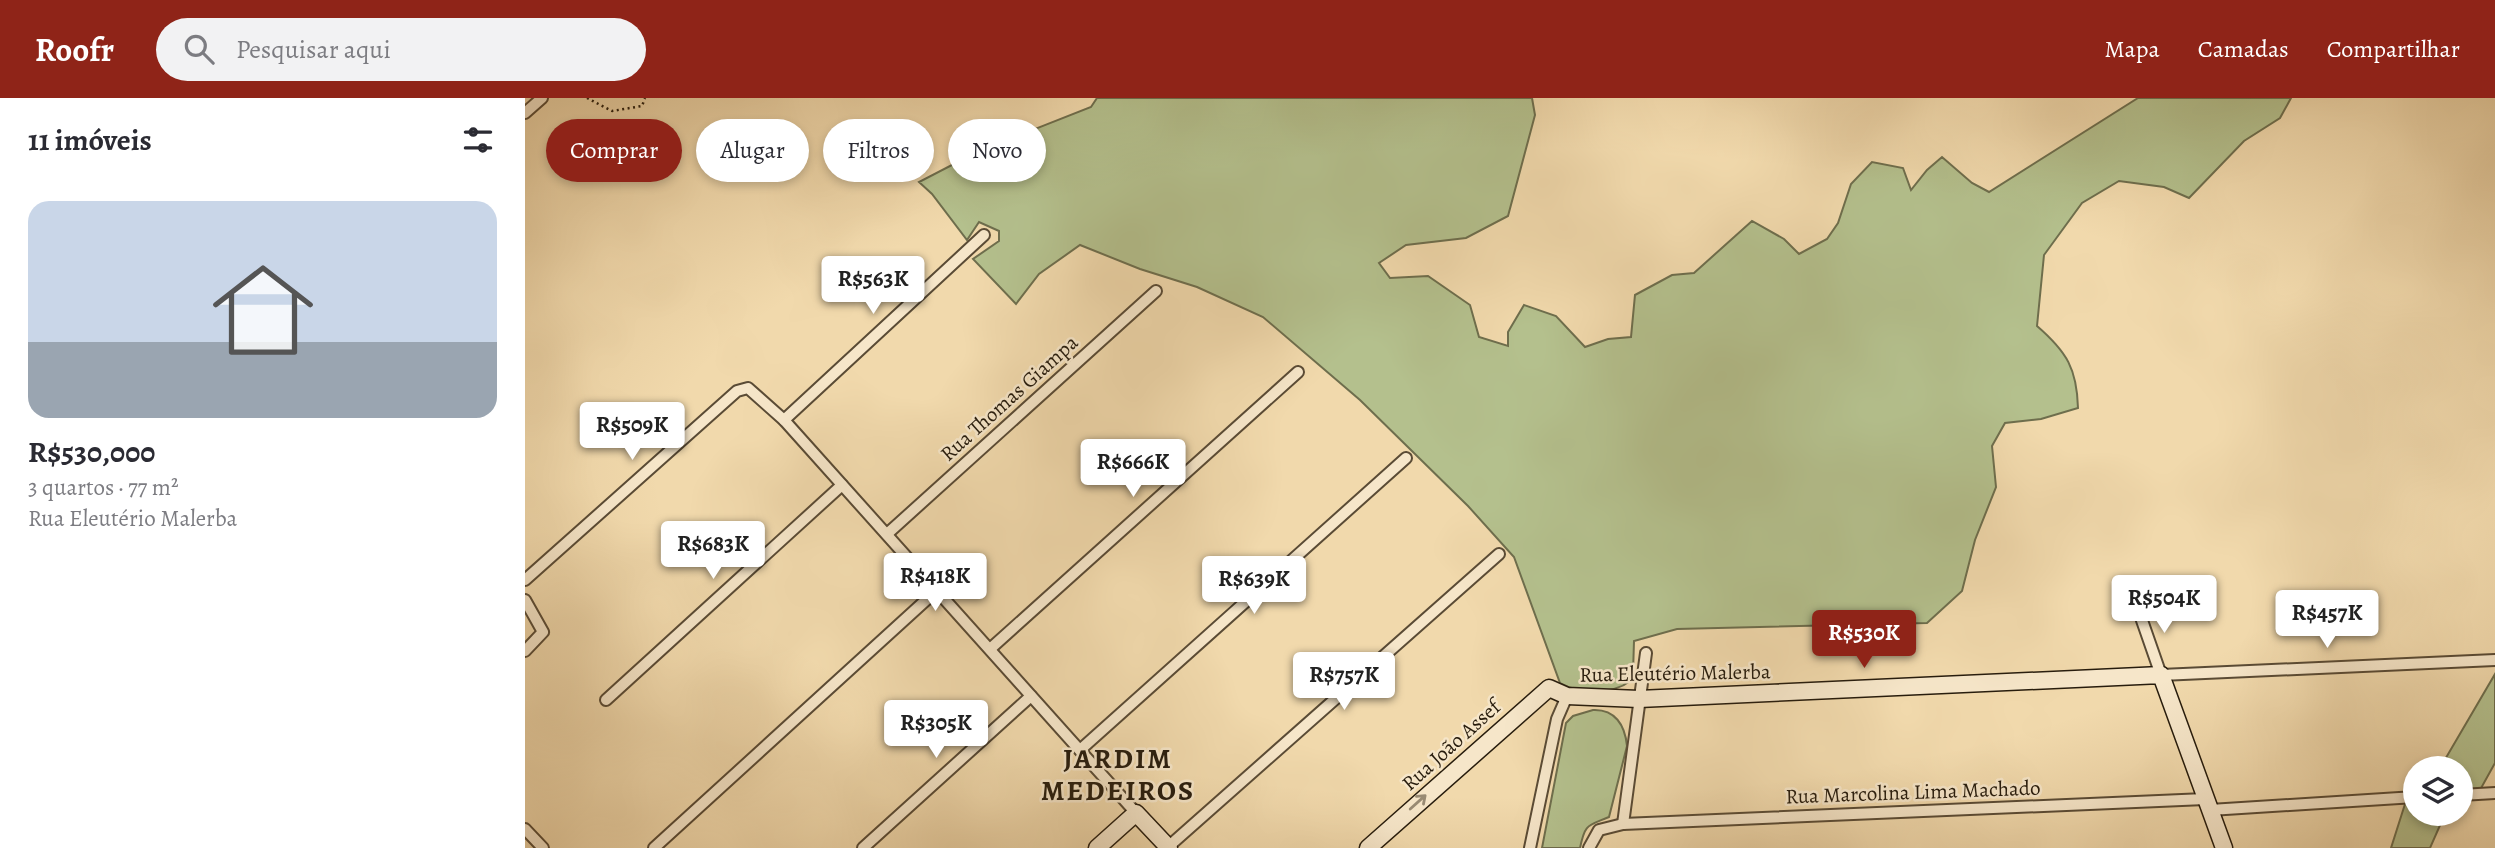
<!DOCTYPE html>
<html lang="pt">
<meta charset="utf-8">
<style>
:root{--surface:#fff;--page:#f2f2f3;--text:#2b2b33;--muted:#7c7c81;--line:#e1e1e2;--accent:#8f2418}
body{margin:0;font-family:Alegreya,serif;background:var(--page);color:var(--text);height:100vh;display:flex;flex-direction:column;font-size:26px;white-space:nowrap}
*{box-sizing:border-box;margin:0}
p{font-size:23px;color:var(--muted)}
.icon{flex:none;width:38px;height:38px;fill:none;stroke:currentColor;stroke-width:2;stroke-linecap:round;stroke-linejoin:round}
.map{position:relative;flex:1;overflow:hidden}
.sheet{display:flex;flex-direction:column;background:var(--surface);width:525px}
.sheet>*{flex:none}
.hud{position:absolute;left:21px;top:21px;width:665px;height:63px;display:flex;gap:14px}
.controls{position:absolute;left:1878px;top:658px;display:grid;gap:14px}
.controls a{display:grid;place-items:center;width:70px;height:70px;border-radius:50%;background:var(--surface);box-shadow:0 4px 10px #0003;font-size:35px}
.price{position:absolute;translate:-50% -60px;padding:0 16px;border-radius:7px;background:#fff;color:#222;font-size:23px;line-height:46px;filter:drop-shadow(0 2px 4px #0008)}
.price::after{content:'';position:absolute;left:50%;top:42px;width:21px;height:16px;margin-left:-10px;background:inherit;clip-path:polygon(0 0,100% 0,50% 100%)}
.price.on{background:var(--accent);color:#fff}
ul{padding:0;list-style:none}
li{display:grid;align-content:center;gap:14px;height:371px;padding:0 28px}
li+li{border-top:2px solid var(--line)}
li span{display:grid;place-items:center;height:217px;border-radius:21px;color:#555}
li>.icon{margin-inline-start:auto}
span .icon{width:126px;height:126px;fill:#fffc;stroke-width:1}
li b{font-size:30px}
h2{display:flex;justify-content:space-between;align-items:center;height:84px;padding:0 28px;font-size:30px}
.pill{padding:0 24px;border-radius:32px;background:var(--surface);box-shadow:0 4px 10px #0003;font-size:24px;line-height:63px}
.pill.on{background:var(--accent);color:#fff}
header{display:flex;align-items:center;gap:42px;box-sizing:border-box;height:98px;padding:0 35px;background:var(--accent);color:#fff}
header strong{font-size:33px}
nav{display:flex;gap:38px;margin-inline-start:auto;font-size:24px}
.search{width:490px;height:63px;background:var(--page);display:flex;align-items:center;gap:18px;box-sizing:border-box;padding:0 24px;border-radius:38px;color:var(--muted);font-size:26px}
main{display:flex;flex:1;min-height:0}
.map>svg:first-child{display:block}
</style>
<header>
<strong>Roofr</strong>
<div class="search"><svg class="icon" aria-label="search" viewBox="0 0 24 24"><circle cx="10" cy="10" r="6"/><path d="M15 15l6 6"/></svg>Pesquisar aqui</div>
<nav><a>Mapa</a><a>Camadas</a><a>Compartilhar</a></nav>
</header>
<main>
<section class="sheet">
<h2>11 imóveis<svg class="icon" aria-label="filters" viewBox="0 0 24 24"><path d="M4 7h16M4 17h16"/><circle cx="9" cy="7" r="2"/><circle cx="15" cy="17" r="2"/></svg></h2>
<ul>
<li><span style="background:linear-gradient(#c9d6e8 65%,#9aa5b1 0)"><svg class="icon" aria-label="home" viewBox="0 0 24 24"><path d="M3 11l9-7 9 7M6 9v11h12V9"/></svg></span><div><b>R$530,000</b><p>3 quartos · 77 m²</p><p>Rua Eleutério Malerba</p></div></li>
</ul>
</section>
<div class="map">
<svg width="1970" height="750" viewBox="0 0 1970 750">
<rect width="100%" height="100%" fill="#f1d9ac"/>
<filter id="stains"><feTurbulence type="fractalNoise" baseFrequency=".00286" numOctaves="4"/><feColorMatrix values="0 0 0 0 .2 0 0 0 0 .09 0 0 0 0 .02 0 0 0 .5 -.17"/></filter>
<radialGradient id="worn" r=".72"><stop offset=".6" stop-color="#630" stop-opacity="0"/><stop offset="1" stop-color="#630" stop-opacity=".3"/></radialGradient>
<g fill="#b4c08d" stroke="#6e6e4d" stroke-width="2">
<path d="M572 0H1007L1010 17 983 118 941 140 881 147 854 165 865 180 903 178 945 207 954 239 983 248V234L999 207 1031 218 1060 249 1083 241 1106 239 1110 197 1147 177 1169 175 1227 123 1259 141 1274 156 1302 141 1313 125 1326 86 1347 64 1378 70 1386 92 1402 72 1417 59 1447 85 1464 94 1613 0H1766L1755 20 1719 43 1664 100 1639 89 1594 83 1557 105 1519 157 1512 228C1542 254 1552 271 1553 310L1516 321 1480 325 1467 348 1471 389 1450 442 1437 493 1402 525 1152 531 1109 543 1108 576 1105 583C1088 597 1053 595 1035 585L989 459 943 408 835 302 738 219 672 189 615 171 555 147 514 176 491 206 448 161 474 143V133L454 124 442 142 407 96 394 84 454 53 566 9Z"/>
<path d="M1970 576V665L1955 692 1936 701V670H1915Z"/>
<path d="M1068 612C1090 611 1100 627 1102 648L1084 719C1063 728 1060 725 1055 750H1017L1041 625 1048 618Z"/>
<path d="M1890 698V716H1920L1905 750H1866L1880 706Z"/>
</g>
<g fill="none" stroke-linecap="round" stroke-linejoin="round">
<defs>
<g id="street">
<path d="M0 15 17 0"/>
<path d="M259 322 459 137"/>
<path d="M362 436 631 193"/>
<path d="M0 482 212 293 223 290 259 322 611 715"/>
<path d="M0 502 18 534 0 553"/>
<path d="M1612 508 1636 577 1970 562"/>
<path d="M465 551 773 274"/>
<path d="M81 602 317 387"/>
<path d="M555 652 881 360"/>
<path d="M1936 697 1970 695"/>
<path d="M1685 712 1890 699"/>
<path d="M1098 726 1121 555"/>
<path d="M0 731 18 750"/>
<path d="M643 749 974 456"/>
<path d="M129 750 411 493"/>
<path d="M338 750 506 598"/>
<path d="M1005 750 1032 621 1042 598"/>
<path d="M1064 750 1074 732 1098 726 1680 701"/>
</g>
<g id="secondary">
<path d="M572 750 611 715 644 750"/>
<path d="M843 750 1024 590 1042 598 1114 601 1636 577 1699 750"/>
</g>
</defs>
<use href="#street" stroke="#5a4b35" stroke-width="14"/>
<use href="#secondary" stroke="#271c0d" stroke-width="19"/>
<path stroke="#271c0d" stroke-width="2.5" stroke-dasharray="2 3.5" stroke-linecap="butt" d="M62 0 87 13 117 8 120 0"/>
<use href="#street" stroke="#f6e6c9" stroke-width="10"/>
<use href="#secondary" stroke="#f6e6c9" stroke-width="16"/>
</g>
<defs><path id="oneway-shaft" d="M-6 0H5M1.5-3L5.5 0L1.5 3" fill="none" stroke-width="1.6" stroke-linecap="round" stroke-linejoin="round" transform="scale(1.75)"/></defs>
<use stroke="#998b74" href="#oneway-shaft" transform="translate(893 704) rotate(-42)"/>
<g text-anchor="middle" stroke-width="5" stroke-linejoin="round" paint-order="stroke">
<g font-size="21" fill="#271c0d" stroke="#f6e6c9">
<text transform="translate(484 300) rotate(-42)" y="7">Rua Thomas Giampa</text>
<text transform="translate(1150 575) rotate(-1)" y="7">Rua Eleutério Malerba</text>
<text transform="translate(926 647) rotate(-42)" y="7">Rua João Assef</text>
<text transform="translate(1388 694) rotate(-2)" y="7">Rua Marcolina Lima Machado</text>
</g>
<g font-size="28" font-weight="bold" letter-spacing="2" fill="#271c0d" stroke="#f6e6c9">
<text x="593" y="670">JARDIM<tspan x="593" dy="32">MEDEIROS</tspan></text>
</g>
</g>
<rect width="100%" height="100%" filter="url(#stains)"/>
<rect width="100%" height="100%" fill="url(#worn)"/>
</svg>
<div class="controls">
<a><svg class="icon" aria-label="layers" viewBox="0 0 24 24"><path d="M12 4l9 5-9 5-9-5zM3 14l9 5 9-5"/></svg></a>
</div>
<b class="price" style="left:348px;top:218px">R$563K</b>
<b class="price" style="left:107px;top:364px">R$509K</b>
<b class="price" style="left:608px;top:401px">R$666K</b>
<b class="price" style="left:188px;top:483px">R$683K</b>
<b class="price" style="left:410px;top:515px">R$418K</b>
<b class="price" style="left:729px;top:518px">R$639K</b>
<b class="price" style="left:1639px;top:537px">R$504K</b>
<b class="price" style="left:1802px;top:552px">R$457K</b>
<b class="price on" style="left:1339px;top:572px">R$530K</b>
<b class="price" style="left:819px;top:614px">R$757K</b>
<b class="price" style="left:411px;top:662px">R$305K</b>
<div class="hud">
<a class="pill on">Comprar</a>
<a class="pill">Alugar</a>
<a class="pill">Filtros</a>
<a class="pill">Novo</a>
</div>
</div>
</main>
